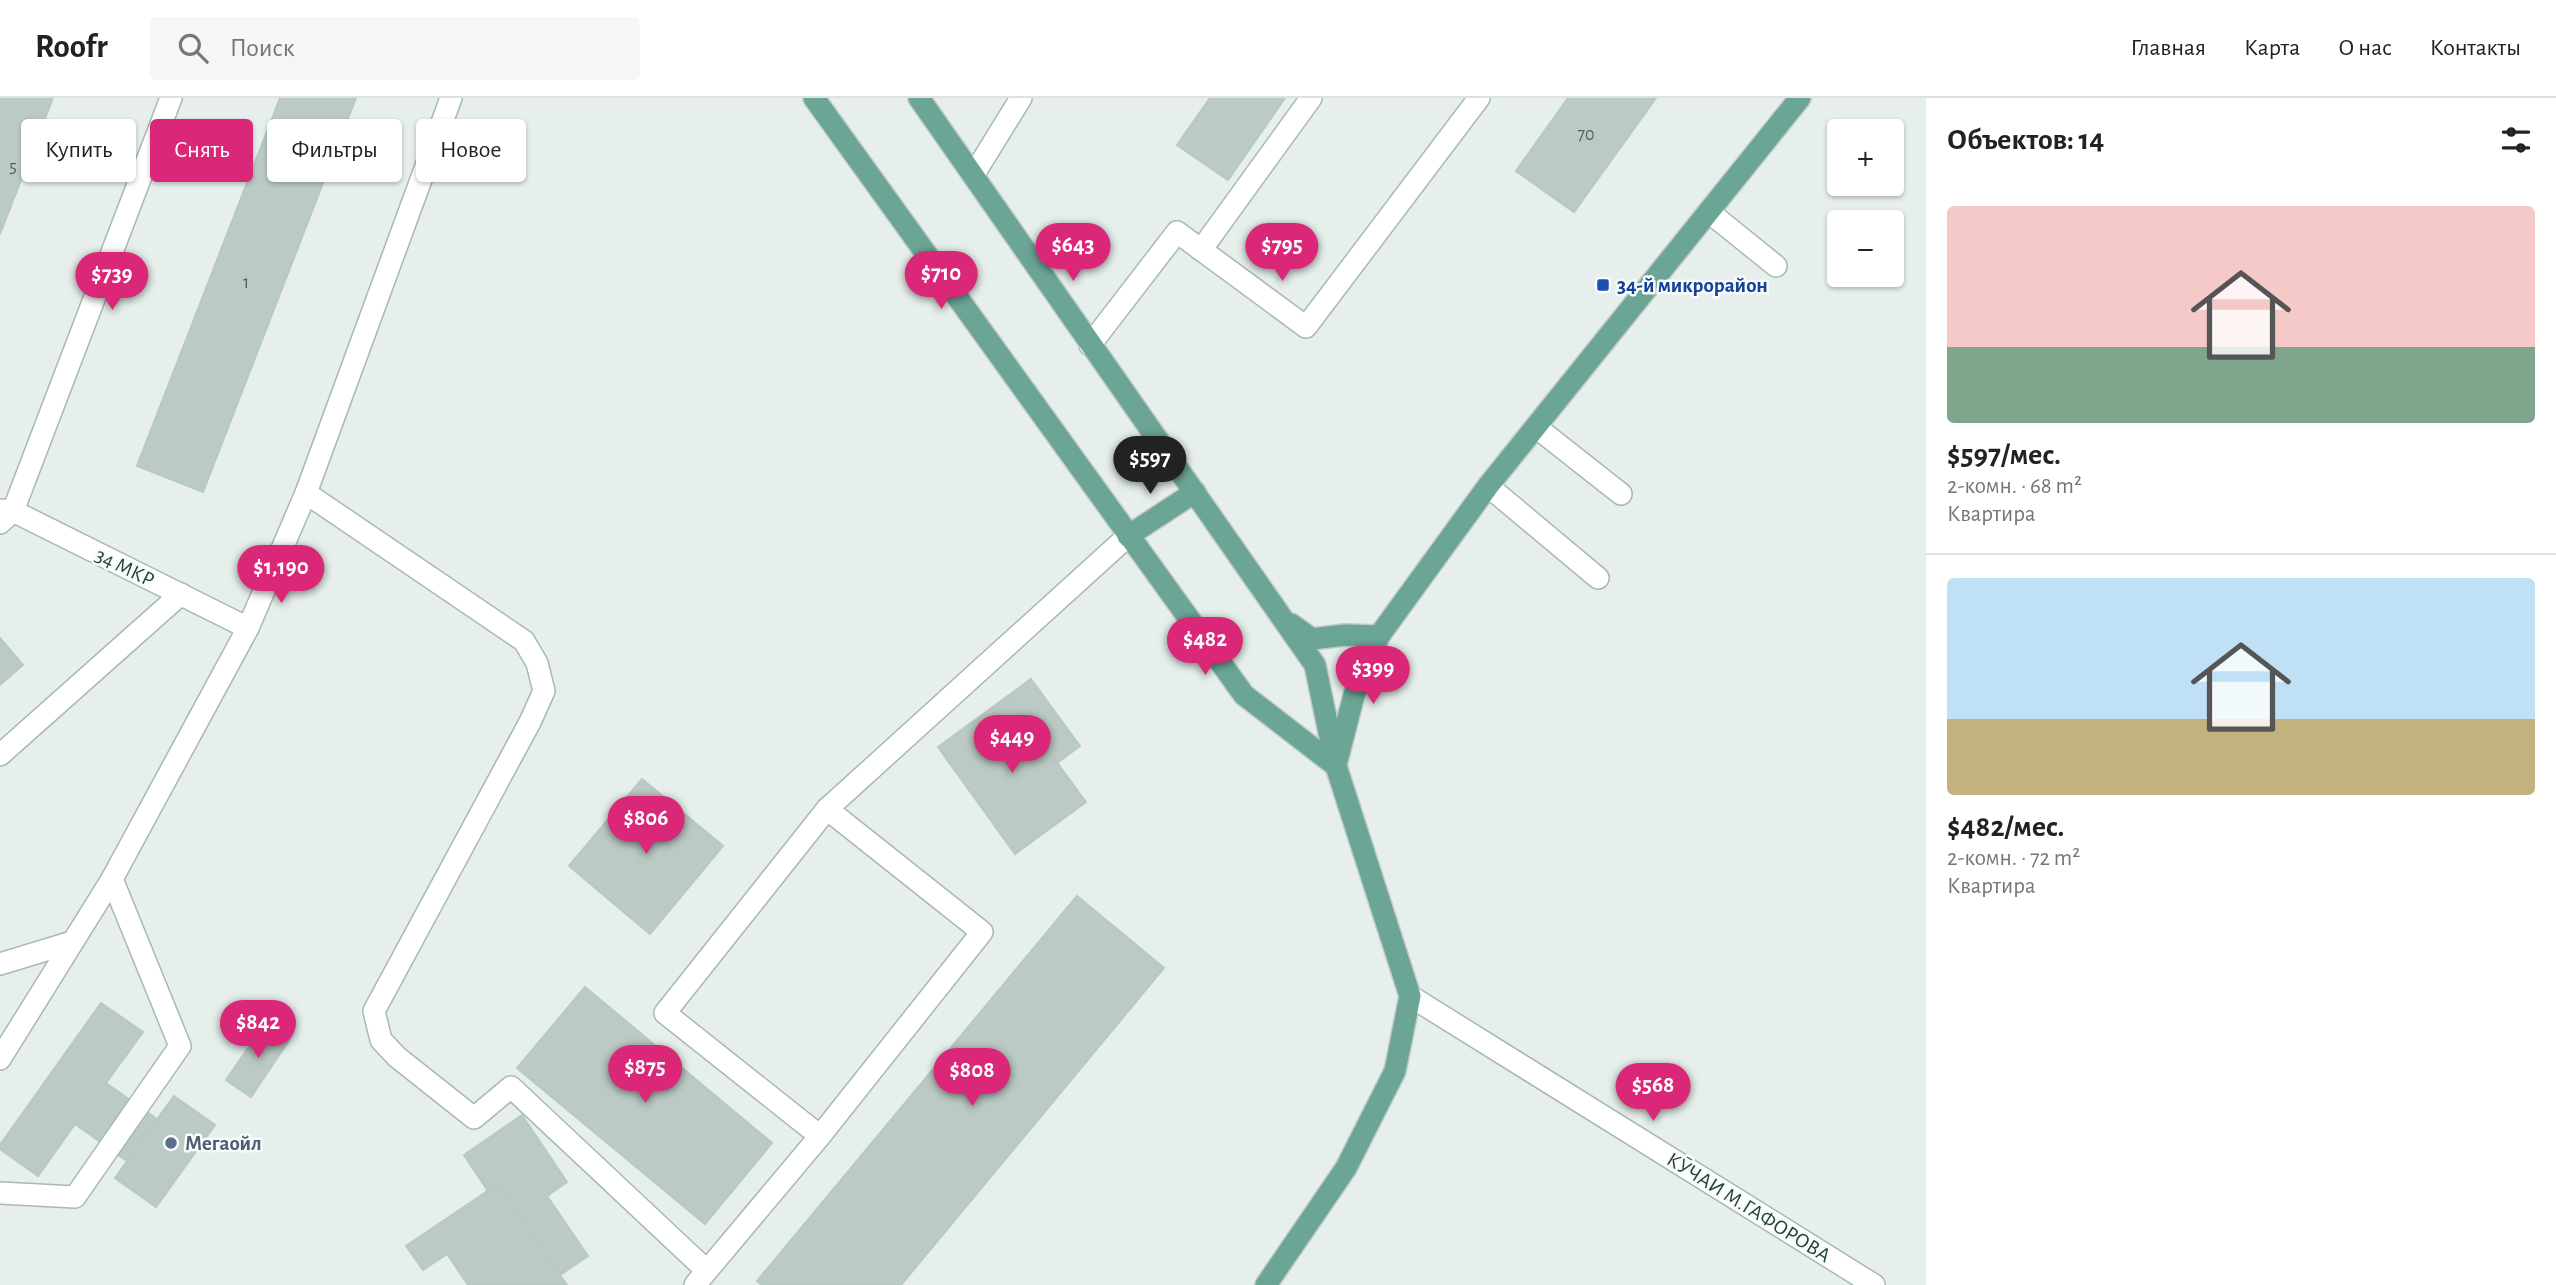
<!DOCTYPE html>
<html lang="ru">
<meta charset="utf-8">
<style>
:root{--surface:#fff;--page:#f6f6f6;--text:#222;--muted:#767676;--line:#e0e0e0;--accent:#db2777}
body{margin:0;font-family:"Alegreya Sans",sans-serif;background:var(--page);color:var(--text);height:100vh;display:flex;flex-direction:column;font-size:26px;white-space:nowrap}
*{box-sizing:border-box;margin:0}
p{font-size:23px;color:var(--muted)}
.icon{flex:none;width:38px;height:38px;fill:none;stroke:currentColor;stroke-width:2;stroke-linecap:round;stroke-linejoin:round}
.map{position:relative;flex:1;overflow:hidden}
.sheet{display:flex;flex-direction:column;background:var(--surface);width:630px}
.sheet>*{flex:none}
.guide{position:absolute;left:21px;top:21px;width:665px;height:63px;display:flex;gap:14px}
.tools{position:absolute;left:1827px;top:21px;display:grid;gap:14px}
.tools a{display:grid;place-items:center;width:77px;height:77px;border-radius:7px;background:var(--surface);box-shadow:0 2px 5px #0004;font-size:35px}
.price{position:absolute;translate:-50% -60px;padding:0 16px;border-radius:24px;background:var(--accent);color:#fff;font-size:23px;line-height:46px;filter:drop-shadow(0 2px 4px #0008)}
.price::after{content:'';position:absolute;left:50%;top:42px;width:21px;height:16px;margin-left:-10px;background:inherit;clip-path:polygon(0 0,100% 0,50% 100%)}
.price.current{background:#222;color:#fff}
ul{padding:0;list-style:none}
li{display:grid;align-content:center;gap:14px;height:371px;padding:0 21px}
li+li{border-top:2px solid var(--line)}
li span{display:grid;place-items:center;height:217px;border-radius:7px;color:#555}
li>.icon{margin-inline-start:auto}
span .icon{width:126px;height:126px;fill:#fffc;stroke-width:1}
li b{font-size:30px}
h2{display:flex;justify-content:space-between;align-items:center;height:84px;padding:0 21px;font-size:30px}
.pill{padding:0 24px;border-radius:7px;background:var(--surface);box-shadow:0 2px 5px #0004;font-size:24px;line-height:63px}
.pill.current{background:var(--accent);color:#fff}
header{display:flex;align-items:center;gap:42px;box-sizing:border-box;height:98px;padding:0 35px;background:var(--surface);border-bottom:2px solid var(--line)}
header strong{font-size:33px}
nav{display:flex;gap:38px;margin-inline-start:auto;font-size:24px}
.search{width:490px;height:63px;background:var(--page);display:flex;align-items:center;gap:18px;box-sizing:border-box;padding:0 24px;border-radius:7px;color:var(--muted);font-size:26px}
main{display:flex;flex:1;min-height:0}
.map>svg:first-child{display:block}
</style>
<header>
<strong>Roofr</strong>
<div class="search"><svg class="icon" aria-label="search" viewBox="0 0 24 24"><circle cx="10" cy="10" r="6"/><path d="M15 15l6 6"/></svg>Поиск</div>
<nav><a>Главная</a><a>Карта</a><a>О нас</a><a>Контакты</a></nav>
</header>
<main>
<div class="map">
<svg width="1926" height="1187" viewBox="0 0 1926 1187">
<rect width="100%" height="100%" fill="#e6efeb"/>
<g fill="#bbcac4" stroke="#b8c9c2" stroke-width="2">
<path d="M0 0H53L0 136Z"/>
<path d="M280 0H356L203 394 137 368Z"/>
<path d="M1210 0H1285L1228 82 1177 47Z"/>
<path d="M1568 0H1656L1574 114 1516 73Z"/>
<path d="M0 540 23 567 0 587Z"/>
<path d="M1031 581 1080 648 1057 665 1008 598Z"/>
<path d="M1008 598 1086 704 1015 756 938 649Z"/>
<path d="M642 681 723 748 650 836 569 768Z"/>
<path d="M1077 798 1164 870 901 1187H762L757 1183Z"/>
<path d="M585 889 772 1045 705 1126 517 970Z"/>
<path d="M101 905 143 934 106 985 157 1021 127 1063 75 1026 38 1078 0 1051V1047Z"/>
<path d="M265 925 290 941 251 999 226 982Z"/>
<path d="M174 998 215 1027 156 1109 115 1080Z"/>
<path d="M522 1017 567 1084 547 1098 588 1158 560 1177 498 1086 488 1093 464 1057Z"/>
<path d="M498 1086 560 1177 567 1187H468L447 1156 423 1172 406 1148Z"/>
</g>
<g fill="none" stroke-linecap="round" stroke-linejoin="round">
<defs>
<g id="minor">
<path d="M974 76 1021 0"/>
<path d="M1709 114 1776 168"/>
<path d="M1201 152 1311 0"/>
<path d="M1090 247 1177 134 1306 229 1479 0"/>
<path d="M1536 329 1621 396"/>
<path d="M1488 388 1598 480"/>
<path d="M306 395 524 543 537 565 544 593 530 624 374 913 381 942 397 959 474 1020 511 989 706 1172"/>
<path d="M1 412 13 413 248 530"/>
<path d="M0 425 13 413 171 0"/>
<path d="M0 657 181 496"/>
<path d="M0 866 72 844"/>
<path d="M1410 898 1874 1187"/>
<path d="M0 961 112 781 248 530 306 395 451 0"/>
<path d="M820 1038 665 915 827 711 1128 438"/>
<path d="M0 1095 75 1099 180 948 112 781"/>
<path d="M695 1187 820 1038 982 834 827 711"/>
</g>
<g id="major">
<path d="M814 0 1244 597 1336 668"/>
<path d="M919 0 1315 567 1336 668 1410 898 1395 973 1346 1070 1266 1187"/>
<path d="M1128 438 1195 394"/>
<path d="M1291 526 1312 541 1345 537 1379 538"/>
<path d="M1337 663 1354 597 1379 538 1488 388 1800 0"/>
</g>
</defs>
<use href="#minor" stroke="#a8b8b2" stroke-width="24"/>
<use href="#major" stroke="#c2cac8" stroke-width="24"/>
<use href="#minor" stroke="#fff" stroke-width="21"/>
<use href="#major" stroke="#6aa596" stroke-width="21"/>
</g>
<rect fill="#1a4fb4" stroke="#f7fbf9" stroke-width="2.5" x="1596" y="180" width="14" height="14" rx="3.5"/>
<circle fill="#5c6f8a" stroke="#f7fbf9" stroke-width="2.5" cx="171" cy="1045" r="7"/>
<g text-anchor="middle" stroke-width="5" stroke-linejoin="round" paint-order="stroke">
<g font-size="18" fill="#4a645c">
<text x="1586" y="42">70</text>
<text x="13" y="74">5</text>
<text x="246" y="190">1</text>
</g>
<g font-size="21" font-weight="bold" fill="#164399" stroke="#f7fbf9" text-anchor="start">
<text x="1617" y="194">34-й микрорайон</text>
</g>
<g font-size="21" fill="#24423a" stroke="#f7fbf9">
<text transform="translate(125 469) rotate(26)" y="7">34 МКР</text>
<text transform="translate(1749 1109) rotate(32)" y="7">КӮЧАИ М.ГАФОРОВА</text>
</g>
<g font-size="21" font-weight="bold" fill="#4e5e75" stroke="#f7fbf9" text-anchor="start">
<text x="185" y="1052">Мегаойл</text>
</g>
</g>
</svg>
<div class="tools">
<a>+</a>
<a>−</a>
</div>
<b class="price" style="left:1073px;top:185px">$643</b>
<b class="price" style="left:1282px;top:185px">$795</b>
<b class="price" style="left:941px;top:213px">$710</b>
<b class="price" style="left:112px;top:214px">$739</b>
<b class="price current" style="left:1150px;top:398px">$597</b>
<b class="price" style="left:281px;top:507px">$1,190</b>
<b class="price" style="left:1205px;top:579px">$482</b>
<b class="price" style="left:1373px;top:608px">$399</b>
<b class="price" style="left:1012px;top:677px">$449</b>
<b class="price" style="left:646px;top:758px">$806</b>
<b class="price" style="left:258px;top:962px">$842</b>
<b class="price" style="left:645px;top:1007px">$875</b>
<b class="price" style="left:972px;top:1010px">$808</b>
<b class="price" style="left:1653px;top:1025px">$568</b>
<div class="guide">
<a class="pill">Купить</a>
<a class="pill current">Снять</a>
<a class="pill">Фильтры</a>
<a class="pill">Новое</a>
</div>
</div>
<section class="sheet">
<h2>Объектов: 14<svg class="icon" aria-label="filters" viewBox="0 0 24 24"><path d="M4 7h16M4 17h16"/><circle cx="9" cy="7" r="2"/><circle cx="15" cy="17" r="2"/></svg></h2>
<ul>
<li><span style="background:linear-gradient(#f6c9c9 65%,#7fa58c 0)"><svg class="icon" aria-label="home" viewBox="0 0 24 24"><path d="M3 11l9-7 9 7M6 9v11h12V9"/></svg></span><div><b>$597/мес.</b><p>2-комн. · 68 m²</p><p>Квартира</p></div></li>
<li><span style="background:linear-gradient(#bfe0f5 65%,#c2b280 0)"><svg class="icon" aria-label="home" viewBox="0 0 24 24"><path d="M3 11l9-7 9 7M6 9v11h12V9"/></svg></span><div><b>$482/мес.</b><p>2-комн. · 72 m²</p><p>Квартира</p></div></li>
</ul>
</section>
</main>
